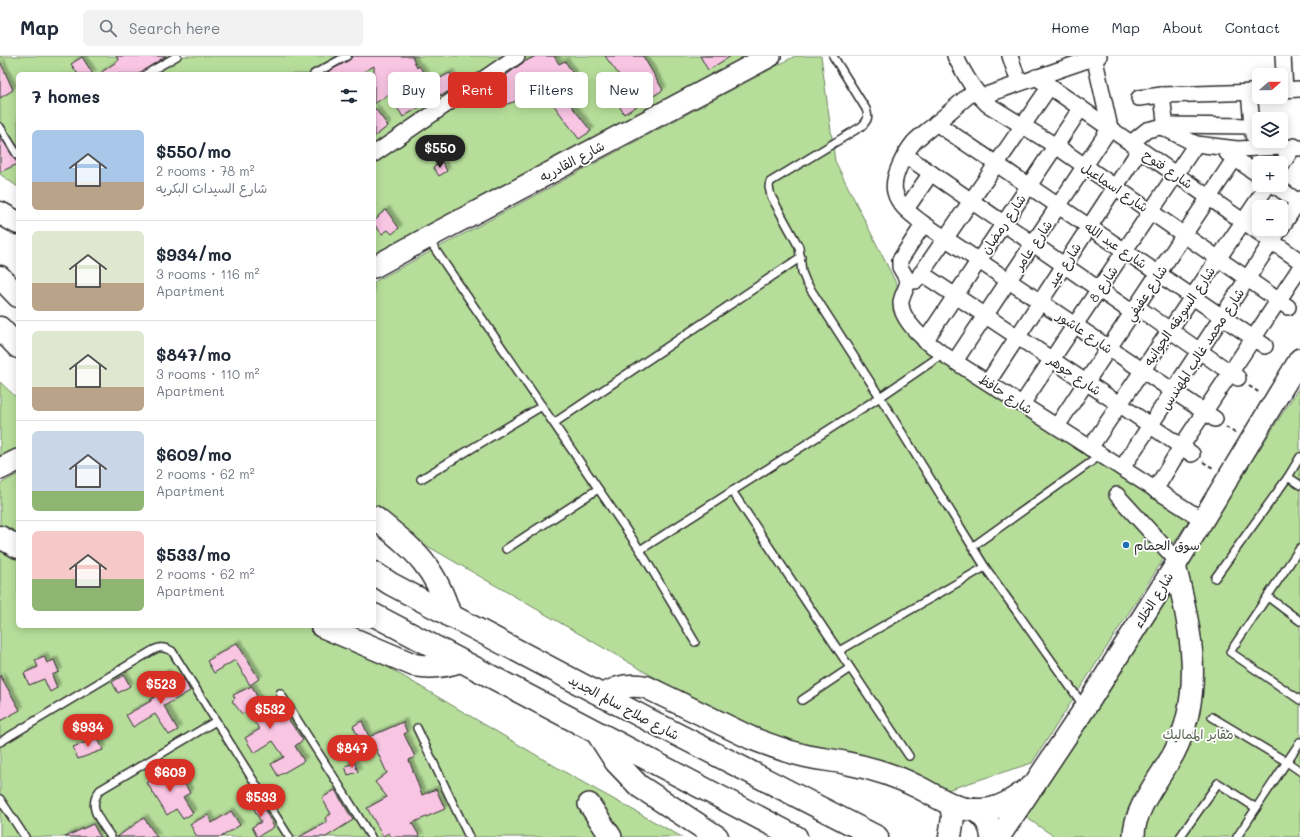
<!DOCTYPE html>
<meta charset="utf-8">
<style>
:root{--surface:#fff;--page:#f2f2f3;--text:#1f2937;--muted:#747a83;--line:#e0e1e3;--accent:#d93025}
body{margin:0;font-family:Mali,"Playpen Sans Arabic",sans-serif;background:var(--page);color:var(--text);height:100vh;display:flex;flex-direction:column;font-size:15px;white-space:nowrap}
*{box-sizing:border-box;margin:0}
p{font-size:13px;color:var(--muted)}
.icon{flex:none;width:22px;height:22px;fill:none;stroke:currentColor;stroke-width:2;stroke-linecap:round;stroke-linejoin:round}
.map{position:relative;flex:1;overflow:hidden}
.panel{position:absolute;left:16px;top:16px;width:360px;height:556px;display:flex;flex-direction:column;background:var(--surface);border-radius:6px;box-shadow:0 2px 10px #0003}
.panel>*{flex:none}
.top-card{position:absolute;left:388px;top:16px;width:380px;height:36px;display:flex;gap:8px}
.needle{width:26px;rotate:69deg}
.tools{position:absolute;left:1252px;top:12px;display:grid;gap:8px}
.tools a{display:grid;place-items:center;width:36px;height:36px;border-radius:6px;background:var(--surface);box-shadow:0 2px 10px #0003;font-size:20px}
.price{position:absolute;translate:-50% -34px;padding:0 9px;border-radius:14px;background:var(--accent);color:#fff;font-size:13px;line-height:26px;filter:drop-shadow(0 1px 2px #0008)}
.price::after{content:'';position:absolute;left:50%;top:24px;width:12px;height:9px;margin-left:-6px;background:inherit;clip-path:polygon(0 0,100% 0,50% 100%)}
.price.current{background:#222;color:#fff}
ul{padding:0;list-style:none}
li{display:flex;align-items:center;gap:12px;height:100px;padding:0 16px}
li+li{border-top:1px solid var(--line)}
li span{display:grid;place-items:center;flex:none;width:112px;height:80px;border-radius:6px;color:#555}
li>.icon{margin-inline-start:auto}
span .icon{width:48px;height:48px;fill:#fffc;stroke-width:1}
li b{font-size:17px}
h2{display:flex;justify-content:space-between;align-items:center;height:48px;padding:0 16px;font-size:17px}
.tag{padding:0 14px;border-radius:6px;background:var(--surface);box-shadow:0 2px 10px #0003;font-size:14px;line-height:36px}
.tag.current{background:var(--accent);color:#fff}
header{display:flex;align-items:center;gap:24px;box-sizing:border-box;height:56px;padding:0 20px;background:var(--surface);border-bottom:1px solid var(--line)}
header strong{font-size:19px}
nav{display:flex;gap:22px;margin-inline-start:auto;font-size:14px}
.search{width:280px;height:36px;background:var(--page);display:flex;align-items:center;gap:10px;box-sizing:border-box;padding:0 14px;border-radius:6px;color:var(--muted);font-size:15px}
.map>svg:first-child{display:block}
</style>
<header>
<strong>Map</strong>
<div class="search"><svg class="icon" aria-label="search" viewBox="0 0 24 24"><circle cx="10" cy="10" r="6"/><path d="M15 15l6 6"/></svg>Search here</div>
<nav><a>Home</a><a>Map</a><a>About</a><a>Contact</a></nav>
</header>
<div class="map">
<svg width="1300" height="781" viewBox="0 0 1300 781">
<defs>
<filter id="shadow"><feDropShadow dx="3.5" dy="-3.5" stdDeviation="1" flood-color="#0004"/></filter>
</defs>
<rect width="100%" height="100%" fill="#fff"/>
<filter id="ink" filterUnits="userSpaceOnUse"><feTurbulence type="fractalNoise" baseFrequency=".025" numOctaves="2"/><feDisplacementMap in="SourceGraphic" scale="8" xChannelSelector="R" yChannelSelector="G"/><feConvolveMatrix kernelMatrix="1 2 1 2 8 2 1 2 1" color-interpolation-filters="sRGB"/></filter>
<g filter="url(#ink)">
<g fill="#b6de9a" stroke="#708462">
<path d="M0 0H748L374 209V18H18V131L0 118Z"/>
<path d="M795 0H821L835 105 932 299 1190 462 1032 707 947 734 930 724 906 715 804 692 718 658 429 491 397 468 374 449V226Z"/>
<path d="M0 326 18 343V399L0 408Z"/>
<path d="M1300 330V781H1055L1024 760Z"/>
<path d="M18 418V570H318L575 722 682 781H0V428Z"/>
</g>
<g fill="#f8c5e3" stroke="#2b2b2b" filter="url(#shadow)">
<path d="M116 0H166L138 18H99L119 4Z"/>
<path d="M353 0H412L417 12 419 10 431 27 450 17 457 30 441 40V38L403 61 389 38 374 48V10L360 18H324L349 4Z"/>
<path d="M536 0H554L559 8 565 5 575 21 573 22 580 43 569 47 591 75 579 83 544 36 501 50 492 28 507 20 506 19 524 6Z"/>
<path d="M605 0H643L663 34 624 58 606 27 619 19Z"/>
<path d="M700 0H731L708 14Z"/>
<path d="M82 1 93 18H78L71 8Z"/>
<path d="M0 5 13 34 0 42Z"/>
<path d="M374 51 388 70 374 81Z"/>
<path d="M0 80 18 108 0 116Z"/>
<path d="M442 106 447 115 439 120 433 111Z"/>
<path d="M386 154 399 172 392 178 388 174 382 178 374 168V165L379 161 378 160Z"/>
<path d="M237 587 259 623 250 629 235 604 214 617 207 605Z"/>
<path d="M44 600 47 607 54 604 59 616 52 619 57 632 50 636 44 623 29 629 24 617 38 611 35 604Z"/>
<path d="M166 617 173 629 184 623 190 635 164 650 178 674 169 679 155 658 133 671 126 659 151 645V643L164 635 157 622Z"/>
<path d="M0 619 20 654 0 665Z"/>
<path d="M124 619 130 630 118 637 112 626Z"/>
<path d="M252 630 265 658 278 649 303 684 295 690 304 705 278 720 271 708 284 701 273 685 254 697 245 682 260 673 245 656 242 658 232 645 235 642 233 639Z"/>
<path d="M362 665 369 681 403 666 407 676 404 678 415 701 409 704 422 739 436 733 445 753 412 767 420 781H391L389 777 383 780 367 752 387 741 375 726 387 717 375 691 365 696 353 670Z"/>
<path d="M98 682 103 694 78 703 73 691Z"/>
<path d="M355 707 358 716 348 719 345 710Z"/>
<path d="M166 709 177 728 183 725 190 737 183 741 193 757 183 763 176 753 167 759 147 727 155 721 153 717Z"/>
<path d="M335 734 353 764 326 781H299L327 766 325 762 331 758 322 742Z"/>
<path d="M258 741 274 771 257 781 252 771 261 766 250 745Z"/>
<path d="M231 755 240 769 221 781H197L190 768 208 759 212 767Z"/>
<path d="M144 762 157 781H117Z"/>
<path d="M93 768 100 781H65Z"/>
</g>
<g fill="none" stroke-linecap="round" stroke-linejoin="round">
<defs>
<g id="lane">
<path d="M833 0 866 53C869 61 868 64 862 70L770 126 769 131 771 140 799 191 802 216 806 226 880 341 985 511 1083 649"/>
<path d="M146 18 177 0"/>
<path d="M314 18 347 0"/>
<path d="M0 71 18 100"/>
<path d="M428 183 640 494 695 586"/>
<path d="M554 367 801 201"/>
<path d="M1288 421 1300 429"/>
<path d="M421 423 542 350"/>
<path d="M732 435 909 700"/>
<path d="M972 491 1101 399"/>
<path d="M1300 492 1230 596 1300 644"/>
<path d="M506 493 598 433"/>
<path d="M640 494 880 341 943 298"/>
<path d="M1215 522 1288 421 1300 401"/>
<path d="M1268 541 1300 565"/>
<path d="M839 595 985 511"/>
<path d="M280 637 337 726 371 781"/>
<path d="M802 644 850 612"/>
<path d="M1212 661 1287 706 1300 715"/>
<path d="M417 672 469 781"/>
<path d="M0 686 150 596C158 591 163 590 172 595L289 781"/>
<path d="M0 743 25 781"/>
<path d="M111 781C101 765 86 752 100 734L216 665"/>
<path d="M1180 781 1218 727 1256 752"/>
<path d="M1237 781 1300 686"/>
</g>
<g id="street">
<path d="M955 0C964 17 973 34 987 48L1056 90 1288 251"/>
<path d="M1010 0 1019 27"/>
<path d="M1283 0 1285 34"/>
<path d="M1036 21 1300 205"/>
<path d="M975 34C961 46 947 58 933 70 927 75 920 80 914 86 905 97 891 122 895 136 898 149 911 158 921 166L1215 363"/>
<path d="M1281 34 1300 33"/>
<path d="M1249 36 1253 79"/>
<path d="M1162 39 1166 73"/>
<path d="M980 41 1099 0"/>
<path d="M1139 42 1162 39 1259 36"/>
<path d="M936 67 1265 290"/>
<path d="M1166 69 1253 70"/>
<path d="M1131 87 1147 74 1160 71 1166 73 1196 88 1237 93 1283 91 1300 92"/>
<path d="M1227 97 1259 119"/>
<path d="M374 98 517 0"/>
<path d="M905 99 1133 257"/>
<path d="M1281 110 1294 90"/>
<path d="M1274 129 1300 147"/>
<path d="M906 153 931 117"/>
<path d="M921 166V172L900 204V211L908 225C907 232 902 239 901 246 900 265 929 288 943 298L1203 464"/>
<path d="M1281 172 1300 143"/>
<path d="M921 217 1119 348 1192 398"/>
<path d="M916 225 1050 30"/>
<path d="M1137 251 1238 322"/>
<path d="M925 285 1081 52"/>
<path d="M955 305 1110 72 1094 0"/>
<path d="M988 326 1140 93"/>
<path d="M1022 348 1196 88"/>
<path d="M1057 370 1235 102"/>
<path d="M1090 392 1268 129"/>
<path d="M1122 412 1280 173"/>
<path d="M1155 434 1181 391 1300 212"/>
<path d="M1117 439 1177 505"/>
</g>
<g id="secondary">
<path d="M374 211 427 182 770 0"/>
<path d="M0 413 18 404"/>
<path d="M589 748 611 781"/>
<path d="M999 781 1085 652 1175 510 1300 303"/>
<path d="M1134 781C1133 753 1161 721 1174 697 1205 637 1191 571 1175 510"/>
</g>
<g id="highway">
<path d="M0 157 18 167"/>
<path d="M0 221 18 240"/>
<path d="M0 272 18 291"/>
<path d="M374 461C413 493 435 509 450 560"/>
<path d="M0 481 18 491"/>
<path d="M374 517 391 528 641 660 877 781"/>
<path d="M374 559 796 781"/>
<path d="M322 570 414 609C431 612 444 611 460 605"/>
<path d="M603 640C616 630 630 628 646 631L751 682C769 689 788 696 806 700 819 703 833 704 846 707 871 712 895 719 918 731 938 741 956 755 980 754 1001 754 1017 741 1034 729"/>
<path d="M598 678 616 706 639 730 717 781"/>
<path d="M975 754C985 760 991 769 992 781"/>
<path d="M950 781 953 761 951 749"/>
</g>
</defs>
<use href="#lane" stroke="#2b2b2b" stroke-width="10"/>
<use href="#street" stroke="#2b2b2b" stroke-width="18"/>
<use href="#secondary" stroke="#2b2b2b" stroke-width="24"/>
<use href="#highway" stroke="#2b2b2b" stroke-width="25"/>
<g stroke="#2b2b2b" stroke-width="2" stroke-dasharray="4 3" stroke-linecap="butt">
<path d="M1249 330 1260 337"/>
<path d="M1226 371 1235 377"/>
<path d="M1203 406 1215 413"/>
</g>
<use href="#lane" stroke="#fff" stroke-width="7"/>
<use href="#street" stroke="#fff" stroke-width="15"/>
<use href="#secondary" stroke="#fff" stroke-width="21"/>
<use href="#highway" stroke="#fff" stroke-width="22"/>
</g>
</g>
<circle fill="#1f6fb2" stroke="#fff" stroke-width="1.5" cx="1126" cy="489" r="4"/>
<g text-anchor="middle" stroke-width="3.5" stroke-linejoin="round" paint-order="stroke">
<g font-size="13" fill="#2b2b2b" stroke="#fff">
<text transform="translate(572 105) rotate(-28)" y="5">شارع القادريه</text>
<text transform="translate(1168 113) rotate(35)" y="5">شارع فتوح</text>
<text transform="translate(1115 131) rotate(34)" y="5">شارع اسماعيل</text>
<text transform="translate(1003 168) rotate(-56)" y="5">شارع رمضان</text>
<text transform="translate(1033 189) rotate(-56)" y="5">شارع عامر</text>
<text transform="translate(1116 189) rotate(34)" y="5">شارع عبد الله</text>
<text transform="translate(1064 209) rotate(-57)" y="5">شارع عيد</text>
<text transform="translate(1103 228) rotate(-56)" y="5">شارع 8</text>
<text transform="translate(1146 237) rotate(-56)" y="5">شارع عفيفي</text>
<text transform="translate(1179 260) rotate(-56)" y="5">شارع السويقه الجوانيه</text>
<text transform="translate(1085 276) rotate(34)" y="5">شارع عاشور</text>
<text transform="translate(1202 293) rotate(-57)" y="5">شارع محمد غالب المهندس</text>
<text transform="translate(1075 319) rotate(34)" y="5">شارع جوهر</text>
<text transform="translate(1006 338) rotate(33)" y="5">شارع حافظ</text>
<text transform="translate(1153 544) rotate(-58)" y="5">شارع الخلاء</text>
<text transform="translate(624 651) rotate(28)" y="5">شارع صلاح سالم الجديد</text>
</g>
<g font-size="13" fill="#2b2b2b" stroke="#fff" text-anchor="start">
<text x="1134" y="494">سوق الحمام</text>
</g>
<g font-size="13" fill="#55614c" stroke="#fff">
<text x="1198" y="683">مقابر المماليك</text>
</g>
</g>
</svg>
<div class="tools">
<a><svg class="needle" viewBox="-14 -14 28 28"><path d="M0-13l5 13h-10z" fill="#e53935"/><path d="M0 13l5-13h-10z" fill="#747a83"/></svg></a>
<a><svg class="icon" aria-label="layers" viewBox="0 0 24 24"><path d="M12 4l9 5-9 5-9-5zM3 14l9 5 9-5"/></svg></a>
<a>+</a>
<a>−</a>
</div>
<b class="price current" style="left:440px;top:113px">$550</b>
<b class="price" style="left:161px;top:649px">$523</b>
<b class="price" style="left:270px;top:674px">$532</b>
<b class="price" style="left:88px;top:692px">$934</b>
<b class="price" style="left:352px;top:713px">$847</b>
<b class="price" style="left:170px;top:737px">$609</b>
<b class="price" style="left:261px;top:762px">$533</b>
<div class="top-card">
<a class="tag">Buy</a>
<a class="tag current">Rent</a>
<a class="tag">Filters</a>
<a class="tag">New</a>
</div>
<section class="panel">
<h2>7 homes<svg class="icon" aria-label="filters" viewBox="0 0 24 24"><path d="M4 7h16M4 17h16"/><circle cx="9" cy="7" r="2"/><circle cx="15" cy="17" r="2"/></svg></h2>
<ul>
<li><span style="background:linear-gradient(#a9c7e8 65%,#b9a48a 0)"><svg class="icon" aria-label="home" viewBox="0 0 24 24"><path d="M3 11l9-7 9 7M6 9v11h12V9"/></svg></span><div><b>$550/mo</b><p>2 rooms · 78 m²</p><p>شارع السيدات البكريه</p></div></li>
<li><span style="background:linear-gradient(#dfe7d0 65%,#b9a48a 0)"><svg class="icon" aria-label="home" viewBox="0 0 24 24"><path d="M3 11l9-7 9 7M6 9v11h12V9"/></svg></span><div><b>$934/mo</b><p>3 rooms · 116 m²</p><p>Apartment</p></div></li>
<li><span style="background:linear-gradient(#dfe7d0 70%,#b9a48a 0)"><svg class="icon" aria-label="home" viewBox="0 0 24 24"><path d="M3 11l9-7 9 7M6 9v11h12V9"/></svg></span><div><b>$847/mo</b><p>3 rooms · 110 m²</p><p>Apartment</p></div></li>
<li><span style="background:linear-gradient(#c9d6e8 75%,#8fb573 0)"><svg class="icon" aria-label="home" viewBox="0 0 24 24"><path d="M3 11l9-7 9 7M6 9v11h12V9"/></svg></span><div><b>$609/mo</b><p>2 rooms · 62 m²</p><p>Apartment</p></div></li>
<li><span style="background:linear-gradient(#f6c9c9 60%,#8fb573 0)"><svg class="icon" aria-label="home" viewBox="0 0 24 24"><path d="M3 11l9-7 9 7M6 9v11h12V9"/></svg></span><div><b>$533/mo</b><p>2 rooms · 62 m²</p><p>Apartment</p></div></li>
</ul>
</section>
</div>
